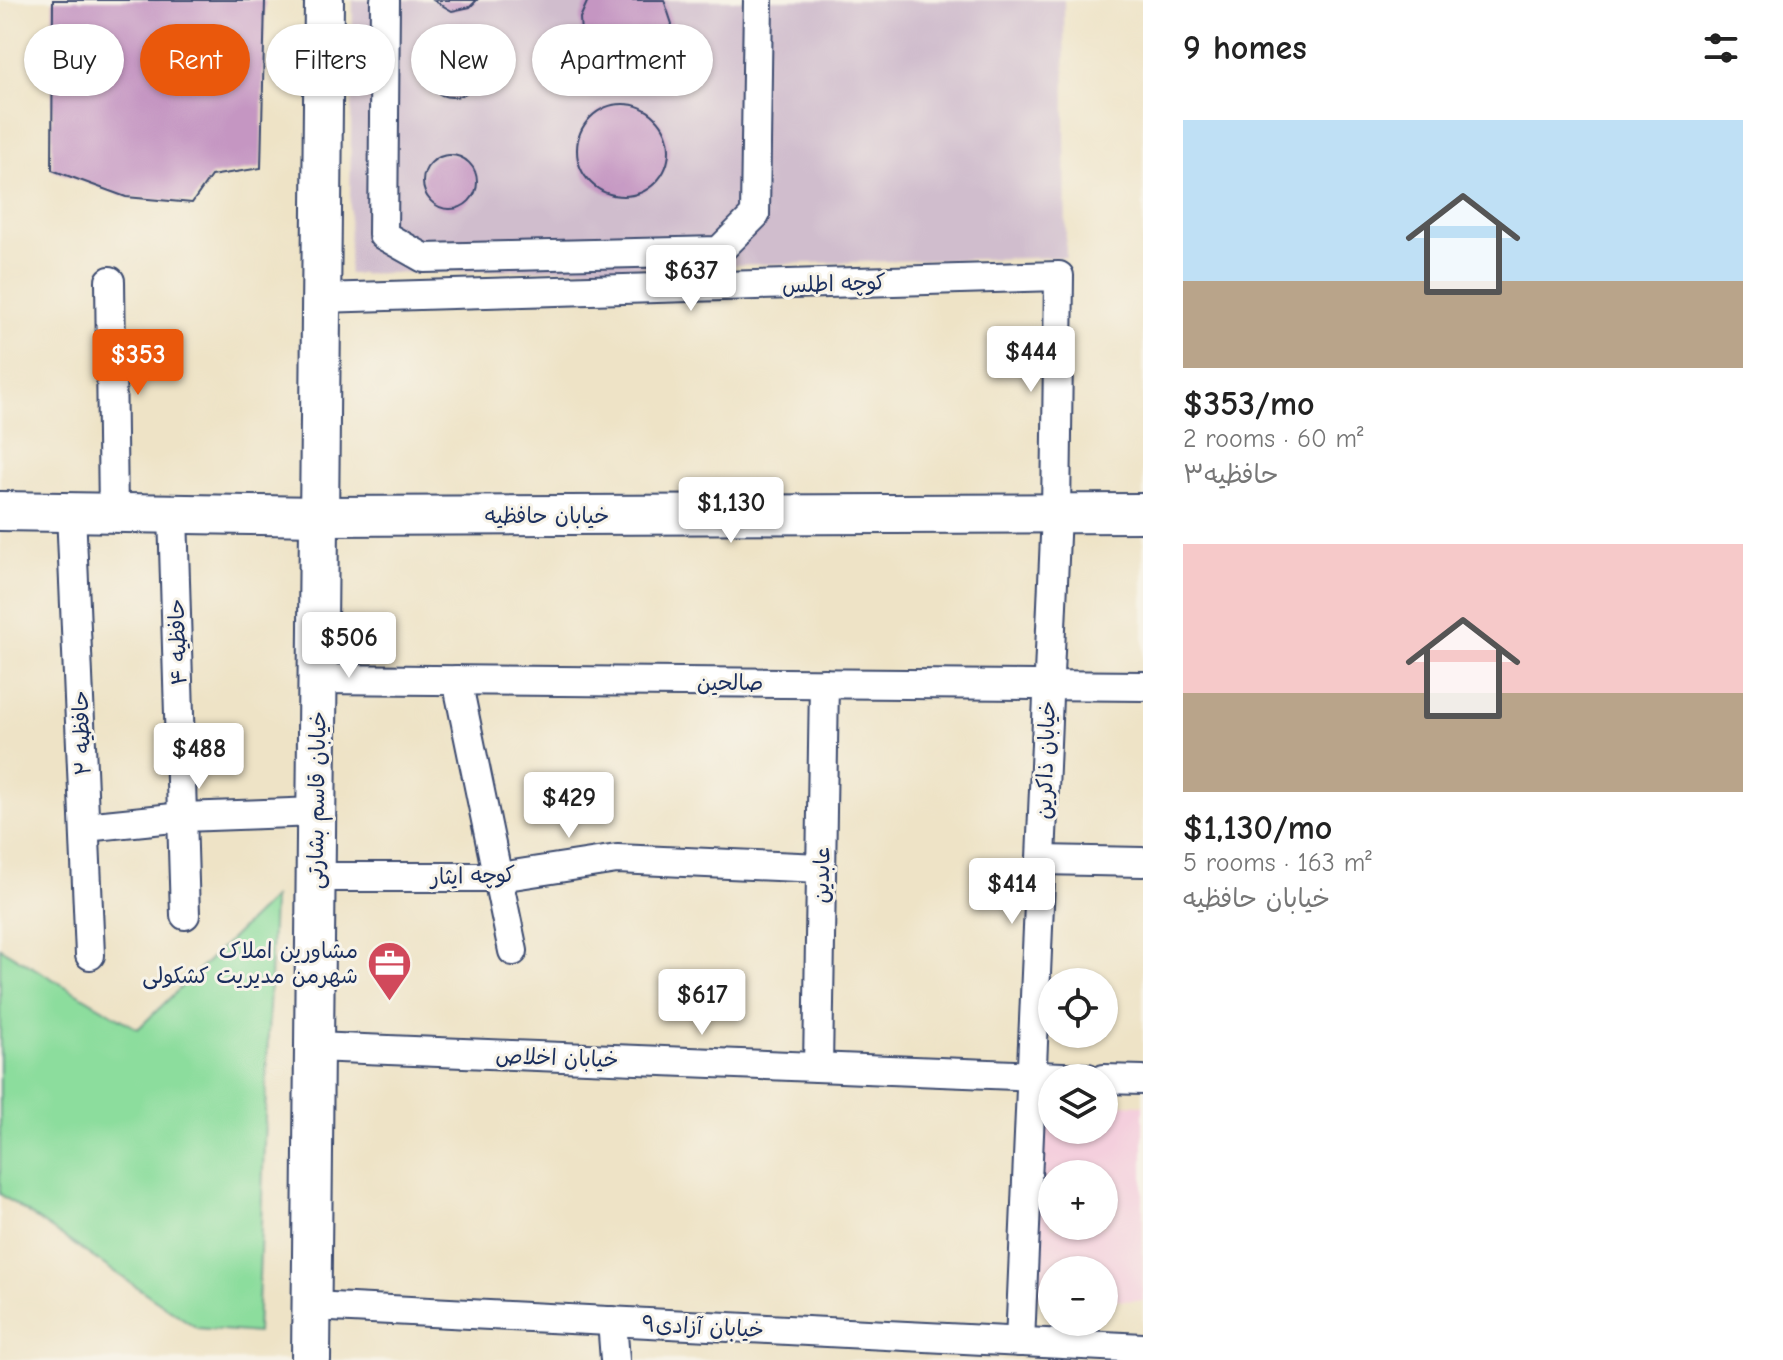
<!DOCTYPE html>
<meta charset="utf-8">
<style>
:root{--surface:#fff;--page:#f6f6f6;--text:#222;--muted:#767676;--accent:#ea580c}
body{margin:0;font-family:"Comic Neue","Playpen Sans Arabic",sans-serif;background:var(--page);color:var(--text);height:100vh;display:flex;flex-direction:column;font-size:30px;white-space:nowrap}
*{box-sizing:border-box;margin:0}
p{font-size:26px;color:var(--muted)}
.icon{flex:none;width:44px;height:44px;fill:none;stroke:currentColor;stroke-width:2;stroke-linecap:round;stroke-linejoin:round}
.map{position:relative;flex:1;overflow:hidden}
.panel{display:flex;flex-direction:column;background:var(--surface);width:640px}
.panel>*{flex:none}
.top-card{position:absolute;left:24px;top:24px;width:760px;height:72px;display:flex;gap:16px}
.controls{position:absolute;left:1038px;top:968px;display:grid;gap:16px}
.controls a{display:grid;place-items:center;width:80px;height:80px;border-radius:50%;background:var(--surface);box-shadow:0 2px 6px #0004;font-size:40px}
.price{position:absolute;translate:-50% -68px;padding:0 18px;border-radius:8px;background:#fff;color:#222;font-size:26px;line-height:52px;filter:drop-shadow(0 2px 4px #0008)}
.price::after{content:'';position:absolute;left:50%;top:48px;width:24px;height:18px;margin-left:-12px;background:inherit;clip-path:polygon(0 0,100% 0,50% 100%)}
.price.selected{background:var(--accent);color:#fff}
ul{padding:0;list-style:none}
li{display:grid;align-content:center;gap:16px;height:424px;padding:0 40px}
li span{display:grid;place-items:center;height:248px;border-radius:0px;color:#555}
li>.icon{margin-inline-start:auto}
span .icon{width:144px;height:144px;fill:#fffc;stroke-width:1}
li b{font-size:34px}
h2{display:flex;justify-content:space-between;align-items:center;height:96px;padding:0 40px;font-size:34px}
.chip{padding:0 28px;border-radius:36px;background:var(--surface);box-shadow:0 2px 6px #0004;font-size:28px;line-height:72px}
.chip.selected{background:var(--accent);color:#fff}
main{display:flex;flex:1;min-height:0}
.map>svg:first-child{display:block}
</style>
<main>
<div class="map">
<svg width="1143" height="1360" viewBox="0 0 1143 1360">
<rect width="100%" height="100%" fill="#f7f3e8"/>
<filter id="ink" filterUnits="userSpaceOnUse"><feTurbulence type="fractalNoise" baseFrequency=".0125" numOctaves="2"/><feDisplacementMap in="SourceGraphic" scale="16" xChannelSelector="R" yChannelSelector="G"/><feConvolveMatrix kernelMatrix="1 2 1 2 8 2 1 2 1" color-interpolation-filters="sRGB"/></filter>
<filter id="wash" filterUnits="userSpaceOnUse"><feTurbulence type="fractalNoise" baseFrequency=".006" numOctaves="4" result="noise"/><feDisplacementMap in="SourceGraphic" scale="32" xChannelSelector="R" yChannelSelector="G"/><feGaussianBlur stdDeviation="1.8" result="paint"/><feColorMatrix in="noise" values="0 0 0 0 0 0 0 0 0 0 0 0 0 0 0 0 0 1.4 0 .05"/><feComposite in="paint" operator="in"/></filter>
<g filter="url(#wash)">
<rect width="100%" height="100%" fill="#eee3c6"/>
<path fill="#f4cfdd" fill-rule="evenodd" d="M1043 1099 1052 1100V1130H1104V1103L1143 1105V1301L1104 1300V1270H1052V1297L1027 1296ZM1052 1174H1104V1226H1052Z"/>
<path fill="#d0bdcd" d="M353 0H1064L1066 257 349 274Z"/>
<path fill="#8cdd9d" stroke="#54867e" stroke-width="2" d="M273 898 257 1333 197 1328 0 1194V948L138 1029Z"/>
<g id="blocks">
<g fill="#c596c2">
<path d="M53 0H265L261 168 211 176 192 203 126 197 52 170Z"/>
<path d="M433 0H477L470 7 452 11Z"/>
<path d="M588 0H664L672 24 663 53 653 63 623 71 596 60 581 34 580 18Z"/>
<circle cx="452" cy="70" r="27"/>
<circle cx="623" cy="150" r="46"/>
<circle cx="450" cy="182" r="27"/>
</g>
</g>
</g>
<g filter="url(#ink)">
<use href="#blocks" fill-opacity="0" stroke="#3b4a6e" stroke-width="2"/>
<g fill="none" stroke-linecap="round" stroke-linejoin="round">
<defs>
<g id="street">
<path d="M385 0 383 235 424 258 719 251 755 215 758 0"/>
<path d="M110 281 113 513"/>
<path d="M321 298 1059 276 1056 513 1020 1342"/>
<path d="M71 512 90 955"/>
<path d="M173 514 185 915"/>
<path d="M318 679 1143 686"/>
<path d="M457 680 513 951"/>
<path d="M85 827 183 817 316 812"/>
<path d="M1041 860 1143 862"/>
<path d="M316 877H500L617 859 821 868"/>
<path d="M314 1047 1088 1078"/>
<path d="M818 1067 824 683"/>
<path d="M1104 1079 1143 1080"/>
<path d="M312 1306 1143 1348"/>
<path d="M612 1321 615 1360"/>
</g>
<g id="secondary">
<path d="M0 511 319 516 1143 513"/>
<path d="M311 1360 324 0"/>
</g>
</defs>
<use href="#street" stroke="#3b4a6e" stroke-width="32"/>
<use href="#secondary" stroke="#3b4a6e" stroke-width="42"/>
<use href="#street" stroke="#fff" stroke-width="28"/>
<use href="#secondary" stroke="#fff" stroke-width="38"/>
</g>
</g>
<defs>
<symbol id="office-pin" viewBox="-11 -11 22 30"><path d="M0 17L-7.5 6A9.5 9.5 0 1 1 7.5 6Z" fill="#d1495b" stroke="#f7f3e8"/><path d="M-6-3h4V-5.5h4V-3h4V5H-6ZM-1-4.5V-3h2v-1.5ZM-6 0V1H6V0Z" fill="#fff"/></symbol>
</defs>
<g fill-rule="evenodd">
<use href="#office-pin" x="364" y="938" width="51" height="69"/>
</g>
<g text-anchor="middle" stroke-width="6" stroke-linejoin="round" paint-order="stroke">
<g font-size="22" fill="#1b2f5e" stroke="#f7f3e8">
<text transform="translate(834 283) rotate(-2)" y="8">کوچه اطلس</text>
<text x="547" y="523">خیابان حافظیه</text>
<text transform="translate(177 642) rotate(-92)" y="8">حافظیه ۴</text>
<text x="730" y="690">صالحین</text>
<text transform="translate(81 733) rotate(-92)" y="8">حافظیه ۲</text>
<text transform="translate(1045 760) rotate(-88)" y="8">خیابان ذاکرین</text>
<text transform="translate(316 800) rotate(-89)" y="8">خیابان قاسم بشارتی</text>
<text transform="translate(473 875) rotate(-2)" y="8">کوچه ایثار</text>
<text transform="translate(821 875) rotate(-89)" y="8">عابدین</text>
<text transform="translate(557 1057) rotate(2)" y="8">خیابان اخلاص</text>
<text transform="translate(703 1326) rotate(3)" y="8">خیابان آزادی۹</text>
</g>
<g font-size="22" fill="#1b2f5e" stroke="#f7f3e8" text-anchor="end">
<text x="358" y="958">مشاورین املاک<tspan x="358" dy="25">شهرمن مدیریت کشکولی</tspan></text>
</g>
</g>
</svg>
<div class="controls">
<a><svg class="icon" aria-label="locate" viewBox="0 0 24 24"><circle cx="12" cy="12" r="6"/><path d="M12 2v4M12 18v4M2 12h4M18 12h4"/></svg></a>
<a><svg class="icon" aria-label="layers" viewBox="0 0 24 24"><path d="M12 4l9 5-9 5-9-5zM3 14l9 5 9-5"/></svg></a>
<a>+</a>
<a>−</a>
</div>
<b class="price" style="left:691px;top:313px">$637</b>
<b class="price" style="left:1031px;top:394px">$444</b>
<b class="price selected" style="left:138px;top:397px">$353</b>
<b class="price" style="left:731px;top:545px">$1,130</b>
<b class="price" style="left:349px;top:680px">$506</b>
<b class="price" style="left:199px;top:791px">$488</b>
<b class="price" style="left:569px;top:840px">$429</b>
<b class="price" style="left:1012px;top:926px">$414</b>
<b class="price" style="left:702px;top:1037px">$617</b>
<div class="top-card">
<a class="chip">Buy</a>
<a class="chip selected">Rent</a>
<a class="chip">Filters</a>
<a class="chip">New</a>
<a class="chip">Apartment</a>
</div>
</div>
<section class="panel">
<h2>9 homes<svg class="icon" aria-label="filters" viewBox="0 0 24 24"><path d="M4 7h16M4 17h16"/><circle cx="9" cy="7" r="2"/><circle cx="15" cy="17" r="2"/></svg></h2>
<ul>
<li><span style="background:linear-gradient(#bfe0f5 65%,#b9a48a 0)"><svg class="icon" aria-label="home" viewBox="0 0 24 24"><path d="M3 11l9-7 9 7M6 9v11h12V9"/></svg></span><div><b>$353/mo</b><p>2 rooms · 60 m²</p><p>حافظیه۳</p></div></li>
<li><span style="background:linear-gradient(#f6c9c9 60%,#b9a48a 0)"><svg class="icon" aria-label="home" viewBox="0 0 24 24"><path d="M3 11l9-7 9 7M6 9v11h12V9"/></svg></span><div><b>$1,130/mo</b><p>5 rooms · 163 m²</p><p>خیابان حافظیه</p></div></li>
</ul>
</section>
</main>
